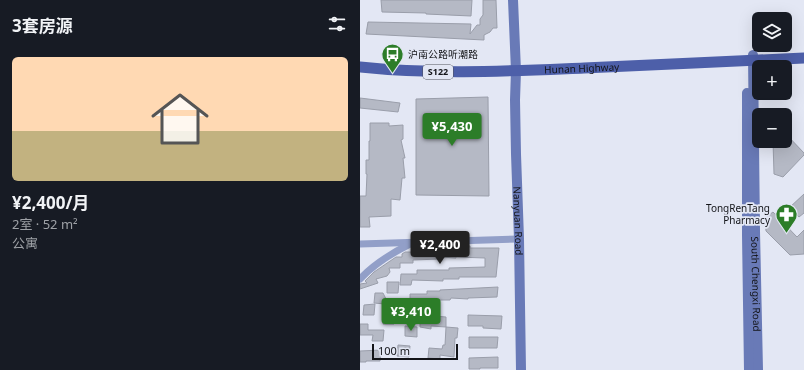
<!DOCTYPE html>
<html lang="zh">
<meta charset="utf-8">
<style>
:root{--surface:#171b24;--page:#20242c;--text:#f1f3f6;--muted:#9ea1a6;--accent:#2c7d28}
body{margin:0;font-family:"Noto Sans","Noto Sans SC",sans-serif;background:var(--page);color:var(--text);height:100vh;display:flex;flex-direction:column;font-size:15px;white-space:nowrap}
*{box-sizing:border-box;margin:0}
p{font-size:13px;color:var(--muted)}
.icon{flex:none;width:22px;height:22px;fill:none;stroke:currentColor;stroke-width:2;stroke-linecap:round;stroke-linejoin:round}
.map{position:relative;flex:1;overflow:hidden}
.panel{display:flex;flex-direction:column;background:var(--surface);width:360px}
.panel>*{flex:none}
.fabs{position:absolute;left:392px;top:12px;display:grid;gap:8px}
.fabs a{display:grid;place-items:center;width:40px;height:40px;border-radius:6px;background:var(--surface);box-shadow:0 4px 16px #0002;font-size:20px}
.scale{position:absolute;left:12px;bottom:10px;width:86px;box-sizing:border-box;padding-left:4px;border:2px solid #131418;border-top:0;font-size:11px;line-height:14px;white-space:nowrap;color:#131418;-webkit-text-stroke:3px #e3e7f4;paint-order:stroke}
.price{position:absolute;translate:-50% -34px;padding:0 9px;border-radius:4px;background:var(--accent);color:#fff;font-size:13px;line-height:26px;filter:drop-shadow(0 1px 2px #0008)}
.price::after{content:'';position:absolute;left:50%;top:24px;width:12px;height:9px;margin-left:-6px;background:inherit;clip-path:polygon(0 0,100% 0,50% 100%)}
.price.selected{background:#222;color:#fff}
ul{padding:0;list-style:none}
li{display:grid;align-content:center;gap:8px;height:212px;padding:0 12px}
li span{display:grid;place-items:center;height:124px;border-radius:6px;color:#555}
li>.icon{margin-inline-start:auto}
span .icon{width:72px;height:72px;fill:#fffc;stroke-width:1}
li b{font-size:17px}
h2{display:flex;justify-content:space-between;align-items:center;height:48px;padding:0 12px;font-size:17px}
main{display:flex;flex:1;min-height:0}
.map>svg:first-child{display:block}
</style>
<main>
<section class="panel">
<h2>3套房源<svg class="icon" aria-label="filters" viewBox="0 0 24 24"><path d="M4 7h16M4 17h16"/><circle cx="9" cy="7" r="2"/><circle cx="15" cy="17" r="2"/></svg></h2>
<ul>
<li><span style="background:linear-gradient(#ffd9b3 60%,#c2b280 0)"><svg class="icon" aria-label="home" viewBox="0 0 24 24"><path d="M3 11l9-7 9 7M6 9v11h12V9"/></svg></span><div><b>¥2,400/月</b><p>2室 · 52 m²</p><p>公寓</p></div></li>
</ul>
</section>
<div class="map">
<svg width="444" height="370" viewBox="0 0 444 370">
<rect width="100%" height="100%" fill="#e3e7f4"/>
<g fill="#b5b9c5" stroke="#9a9eaa">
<path d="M21 0H112L111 16 66 14V13L22 12Z"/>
<path d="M123 0H136L137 28H133L130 32 124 35V40L6 34 8 22 111 24 110 34 117 25H120V19L123 15Z"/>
<path d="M128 97 129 196 56 195V99Z"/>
<path d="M0 98 40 103 38 112 0 108Z"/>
<path d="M10 123H29V126L43 125V139L41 140 45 158H43L45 178H42L40 200 31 199V216L9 217 10 227H0V196H6L7 174H6V160H9V141H10Z"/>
<path d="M425 133 444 153V155L423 177 414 174 413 141H425Z"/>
<path d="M444 194V213L439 217 429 208Z"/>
<path d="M413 212 437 237 444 230V254L430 255 406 231 405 218Z"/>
<path d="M110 246V248H139L136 277H99V279H83V281L52 280 51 285H40L41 274H57V270H89V268L125 267V258L96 257V258L81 257 80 259 53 260V263H40V268H29L30 272 27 276 16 279 18 283 0 289V284L7 283 5 281 14 272 36 257H42V254L45 252H57V249L86 248V247Z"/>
<path d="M27 282H39L38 293H27Z"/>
<path d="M138 287 137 297 108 298V299L91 298 90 300H77V302L61 301V305H50V294H67V291H80V290Z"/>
<path d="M15 293H23L26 299 25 304 14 303Z"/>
<path d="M46 301 45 312H34L35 302Z"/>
<path d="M15 304 14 315H3L4 305Z"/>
<path d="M35 313 34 324H23L24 314Z"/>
<path d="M108 315 142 316 141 329 123 328V326H108Z"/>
<path d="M74 316 86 317V327L71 326V329L60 327V317L74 318Z"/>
<path d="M0 324H8V330H24L23 341H12L13 335H0Z"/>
<path d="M45 326 57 327V337L45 336Z"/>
<path d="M86 327 98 328 97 338H95L94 357 80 355V359L68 358 69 348 82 349 83 345H85Z"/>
<path d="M109 337H138L137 348H109Z"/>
<path d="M38 345 50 346 49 357 37 356Z"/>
<path d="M21 350 20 361H6V362H0V351Z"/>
<path d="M138 357V368H120V369H109V358Z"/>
</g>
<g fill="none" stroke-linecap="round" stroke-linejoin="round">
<g stroke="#929fc8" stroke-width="7">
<path d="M0 244 159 239"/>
<path d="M0 279C14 264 32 253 50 244"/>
</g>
<g stroke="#697ab7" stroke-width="10">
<path id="s1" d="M153 0 156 71 155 100 156 154 159 239 161 370"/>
<path id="s2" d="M393 55 395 231 398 370"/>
<path d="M387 93V235L389 370"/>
</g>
<path stroke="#4d5fa9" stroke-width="11" id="s3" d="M0 67C74 75 149 71 224 68 297 65 371 61 444 58"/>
</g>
<defs>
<symbol id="bus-pin" viewBox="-11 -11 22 30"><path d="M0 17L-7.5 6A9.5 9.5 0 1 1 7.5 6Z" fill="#2c7d28" stroke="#e3e7f4"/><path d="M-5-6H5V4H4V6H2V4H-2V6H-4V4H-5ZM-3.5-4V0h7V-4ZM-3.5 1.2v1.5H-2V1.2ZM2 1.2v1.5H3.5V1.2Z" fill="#fff"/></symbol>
<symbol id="pharmacy-pin" viewBox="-11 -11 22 30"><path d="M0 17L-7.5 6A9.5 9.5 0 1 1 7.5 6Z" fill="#2c7d28" stroke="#e3e7f4"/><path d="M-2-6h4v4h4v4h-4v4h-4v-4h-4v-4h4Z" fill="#fff"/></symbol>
</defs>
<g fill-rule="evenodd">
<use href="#bus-pin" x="20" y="42" width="25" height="34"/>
<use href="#pharmacy-pin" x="414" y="202" width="25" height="34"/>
</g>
<g text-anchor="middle" stroke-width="3.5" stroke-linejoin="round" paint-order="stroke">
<rect fill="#e3e7f4" stroke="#51535a" stroke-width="1" x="63" y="65" width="30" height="14" rx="3"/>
<g font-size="9" font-weight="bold" fill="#131418">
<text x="78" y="75">S122</text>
</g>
<g font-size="10" fill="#131418" stroke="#e3e7f4" text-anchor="start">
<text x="48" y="58">沪南公路听潮路</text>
<text x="410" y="212" text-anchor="end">TongRenTang<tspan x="410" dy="12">Pharmacy</tspan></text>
</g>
<g font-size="10" fill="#131418" stroke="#e3e7f4">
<text dy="4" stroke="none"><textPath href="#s3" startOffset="222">Hunan Highway</textPath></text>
<text dy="4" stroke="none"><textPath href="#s1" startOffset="221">Nanyuan Road</textPath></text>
<text dy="4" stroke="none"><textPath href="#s2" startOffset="229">South Chengxi Road</textPath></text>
</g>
</g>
</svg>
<div class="fabs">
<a><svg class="icon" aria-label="layers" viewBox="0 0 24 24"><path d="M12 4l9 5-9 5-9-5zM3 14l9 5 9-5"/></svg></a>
<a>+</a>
<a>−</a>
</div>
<div class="scale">100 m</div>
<b class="price" style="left:92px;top:147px">¥5,430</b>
<b class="price selected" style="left:80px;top:265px">¥2,400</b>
<b class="price" style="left:51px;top:332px">¥3,410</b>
</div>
</main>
